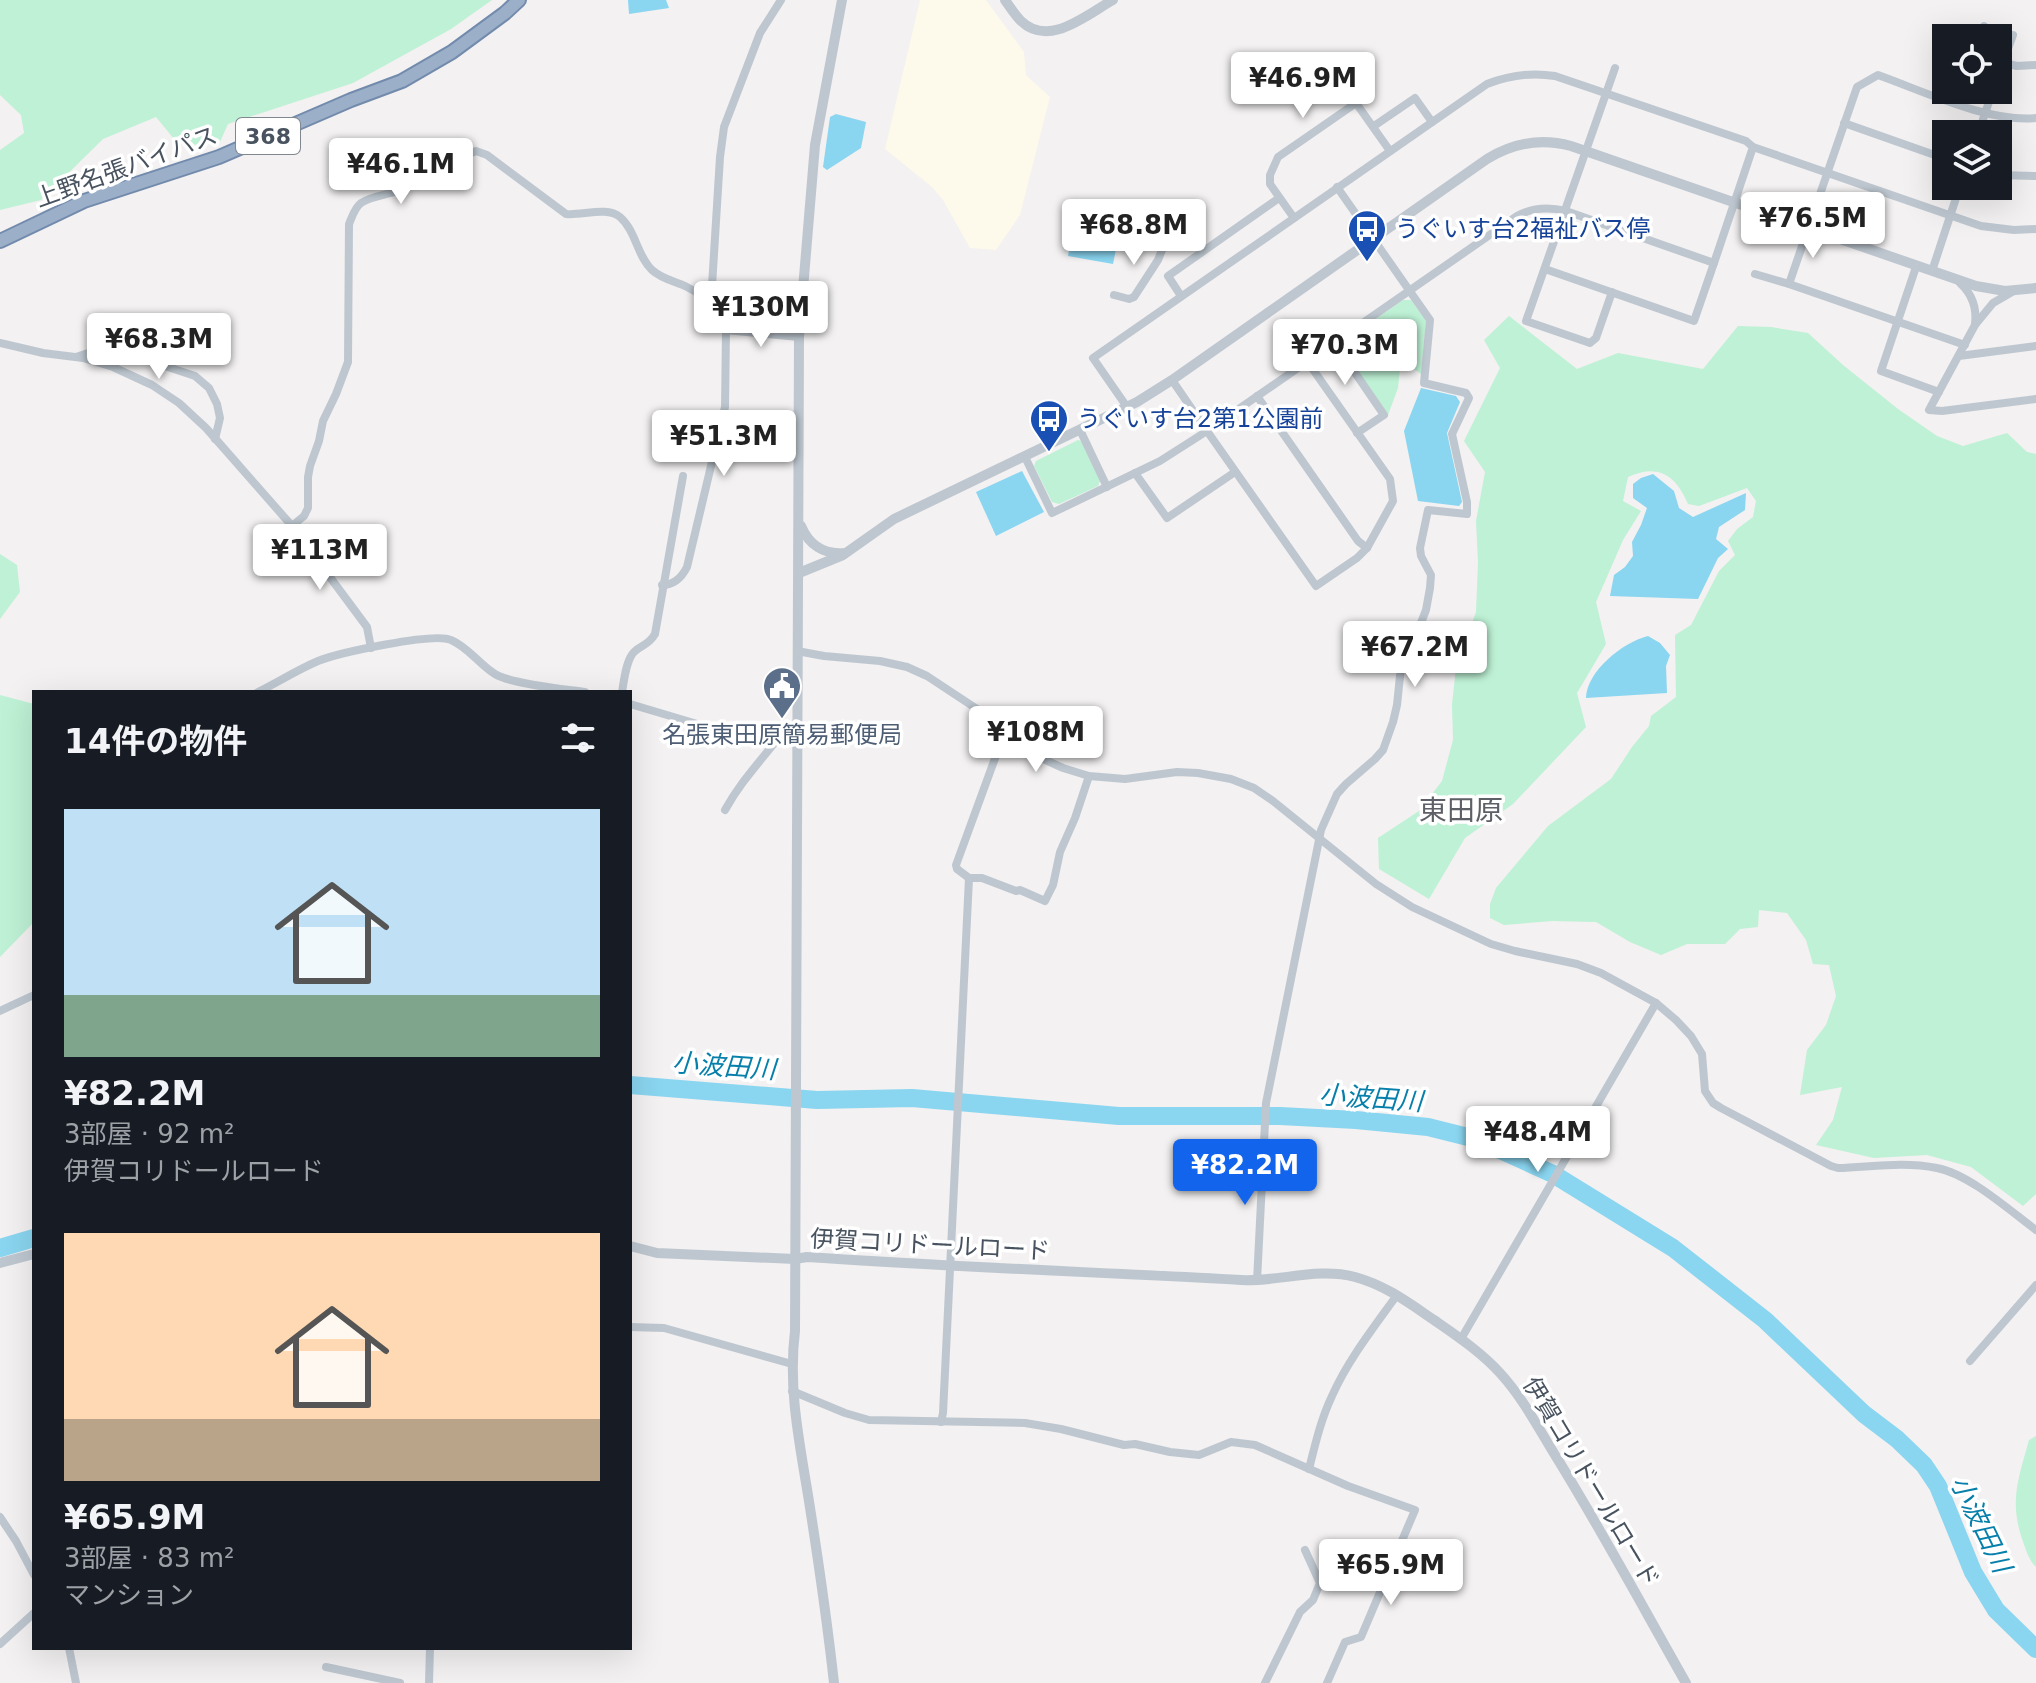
<!DOCTYPE html>
<html lang="ja">
<meta charset="utf-8">
<style>
:root{--surface:#171b24;--page:#20242c;--text:#f1f3f6;--muted:#9ea1a6;--accent:#1264ec}
body{margin:0;font-family:"DejaVu Sans","Noto Sans JP",sans-serif;background:var(--page);color:var(--text);height:100vh;display:flex;flex-direction:column;font-size:30px;white-space:nowrap}
*{box-sizing:border-box;margin:0}
p{font-size:26px;color:var(--muted)}
.icon{flex:none;width:44px;height:44px;fill:none;stroke:currentColor;stroke-width:2;stroke-linecap:round;stroke-linejoin:round}
.map{position:relative;flex:1;overflow:hidden}
.panel{position:absolute;left:32px;top:690px;width:600px;height:960px;display:flex;flex-direction:column;background:var(--surface);border-radius:0px;box-shadow:0 8px 32px #0002}
.panel>*{flex:none}
.tools{position:absolute;left:1932px;top:24px;display:grid;gap:16px}
.tools a{display:grid;place-items:center;width:80px;height:80px;border-radius:0px;background:var(--surface);box-shadow:0 8px 32px #0002;font-size:40px}
.price{position:absolute;translate:-50% -68px;padding:0 18px;border-radius:8px;background:#fff;color:#222;font-size:26px;line-height:52px;filter:drop-shadow(0 2px 4px #0008)}
.price::after{content:'';position:absolute;left:50%;top:48px;width:24px;height:18px;margin-left:-12px;background:inherit;clip-path:polygon(0 0,100% 0,50% 100%)}
.price.current{background:var(--accent);color:#fff}
ul{padding:0;list-style:none}
li{display:grid;align-content:center;gap:16px;height:424px;padding:0 32px}
li span{display:grid;place-items:center;height:248px;border-radius:0px;color:#555}
li>.icon{margin-inline-start:auto}
span .icon{width:144px;height:144px;fill:#fffc;stroke-width:1}
li b{font-size:34px}
h2{display:flex;justify-content:space-between;align-items:center;height:96px;padding:0 32px;font-size:34px}
.map>svg:first-child{display:block}
</style>
<div class="map">
<svg width="2036" height="1683" viewBox="0 0 2036 1683">
<rect width="100%" height="100%" fill="#f3f1f1"/>
<path fill="#fdf9eb" d="M920 0H986L1024 52 1026 75 1050 97 1020 215 996 250 970 248 943 200 932 187 885 149Z"/>
<g fill="#bef1d5">
<path d="M0 0H492L451 29 353 83 228 124 219 144 179 145 156 117 103 139 41 200 0 210V150L24 133 21 115 0 95Z"/>
<path d="M1403 300H1411L1426 321 1421 374 1414 369 1400 368 1398 388 1388 415 1341 349 1343 342Z"/>
<path d="M1509 316 1577 369 1618 353 1703 369 1738 326 1771 327 1808 333 1843 365 1898 409 1937 436 1963 446 2007 433 2027 452 2036 454V1194L2023 1206 1971 1167 1927 1155 1874 1158 1816 1145 1833 1120 1842 1087 1800 1095 1807 1050 1826 1025 1836 996 1829 965 1813 964 1806 940 1787 913 1759 910 1758 927 1740 929 1725 944H1687L1661 955 1630 942 1596 922 1552 921 1504 925 1490 918V904L1496 888 1548 826 1611 779 1632 747 1649 726 1651 716 1676 697 1675 635 1691 625 1719 571 1735 555 1728 541 1737 529 1753 517 1756 501 1747 488 1699 506 1688 504C1676 475 1658 463 1628 477L1623 501 1641 511 1623 540 1596 602 1606 644 1577 693 1586 727 1513 804 1465 838 1429 899 1379 869 1378 838 1419 811 1442 781 1453 740 1452 704 1456 668 1476 612 1478 562 1476 521 1485 472 1464 441 1500 368 1484 340Z"/>
<path d="M1078 440 1081 441 1100 481 1098 486 1059 504 1052 502 1034 466 1036 461Z"/>
<path d="M0 554 17 565 20 592 0 619Z"/>
<path d="M0 695 34 704V922L0 957Z"/>
<path d="M2036 1436V1567C2028 1559 2026 1549 2022 1539 2009 1500 2019 1477 2029 1440Z"/>
</g>
<g fill="#8ad5f0">
<path d="M628 0H666L669 8 629 14Z"/>
<path d="M836 114 866 122 861 148 827 170 823 167 830 117Z"/>
<path d="M1071 240 1116 249 1113 264 1068 256Z"/>
<path d="M1421 388 1456 396 1460 402 1447 433 1462 502 1459 506 1418 501 1404 431Z"/>
<path d="M1022 471 1044 512 996 536 976 492Z"/>
<path d="M1653 474 1674 491 1679 508 1693 517 1746 493 1745 510 1719 527 1716 539 1728 549 1718 558 1698 599 1610 596 1614 575 1625 567 1633 556 1632 542 1641 525 1647 508 1633 498V484L1641 478Z"/>
<path d="M1648 636 1660 643 1670 655 1666 666 1667 693 1586 698C1587 671 1623 642 1648 636Z"/>
</g>
<g fill="none" stroke-linecap="round" stroke-linejoin="round">
<g stroke="#8ad5f0" stroke-width="18">
<path d="M630 1085 817 1100 912 1098 1119 1116H1280L1356 1120 1428 1127 1476 1139 1553 1174 1673 1248 1765 1320 1864 1414 1897 1439 1924 1465 1938 1486 1973 1572 1996 1610 2036 1649"/>
<path d="M0 1248 34 1238"/>
</g>
<defs>
<path id="trunk" d="M0 241 84 201 219 157 351 100 402 81 452 52 505 13 519 0"/>
</defs>
<use href="#trunk" stroke="#728bad" stroke-width="16"/>
<g stroke="#bec7d0" stroke-width="8">
<path d="M1980 38 1984 26"/>
<path d="M1999 62 2017 66 2036 65"/>
<path d="M1998 76 2013 35"/>
<path d="M1844 123 1946 159"/>
<path d="M1374 126 1415 98 1432 122"/>
<path d="M1978 134 1993 90"/>
<path d="M1753 147 1981 226 2014 230 2036 229"/>
<path d="M1998 175 2036 176"/>
<path d="M1294 218 1270 184V175L1278 157 1356 103 1390 151"/>
<path d="M1916 267 1881 371 1939 392"/>
<path d="M1545 269 1694 321 1714 263"/>
<path d="M1932 271 1960 186"/>
<path d="M1755 274 1789 284 1965 345"/>
<path d="M1960 283C1972 294 1977 308 1975 324"/>
<path d="M1789 284 1857 87 1878 75C1923 91 1989 123 2036 118"/>
<path d="M1612 292 1596 338 1590 343 1526 321 1615 68"/>
<path d="M2012 292 1993 303 1975 325 1929 410 1942 411 2036 399"/>
<path d="M1114 295 1129 299 1134 297 1158 260 1162 250"/>
<path d="M1181 296 1168 276 1279 198"/>
<path d="M711 302 720 157 724 127 760 33 781 0"/>
<path d="M726 330 799 337"/>
<path d="M1334 342 1384 415 1357 433"/>
<path d="M0 343 43 353 83 358 113 367 152 385 179 403 206 428 292 526 367 627 371 648"/>
<path d="M1959 356 2036 346"/>
<path d="M76 357 103 348 156 363 195 376 209 388 217 404 220 418 215 439"/>
<path d="M1257 396 1358 541 1367 548"/>
<path d="M1127 407 1093 358 1487 84C1510 75 1531 72 1555 76L1746 141 1753 147 1714 263 1566 211C1549 207 1533 207 1517 216L1207 431 1172 380"/>
<path d="M1080 430 1107 487"/>
<path d="M1025 457 1052 513 1160 461 1207 431 1316 586 1357 558 1367 548 1393 501 1390 479 1307 361"/>
<path d="M1135 473 1167 518 1235 472"/>
<path d="M292 526 304 516 308 508V477L310 466 319 441 323 421 336 394 348 362 349 224C352 217 355 207 361 203 371 196 386 195 397 191 425 180 449 161 476 151L487 155 566 214C581 216 607 206 620 217 636 231 637 256 652 270 662 279 674 281 685 286 707 297 718 307 726 330L725 407 687 567C682 577 674 585 662 585"/>
<path d="M797 651 824 656 880 661 907 667 927 676 980 711 1041 758 1063 768 1089 776 1125 779 1177 772 1198 773 1231 779 1254 788 1273 801 1376 884 1412 907 1491 944 1515 951 1577 964 1601 973 1656 1003 1676 1020 1691 1036 1702 1054 1705 1091 1713 1103 1721 1108 1831 1166 1838 1168C1871 1167 1904 1161 1937 1168 1969 1174 2009 1210 2036 1230"/>
<path d="M258 692C278 682 297 670 318 661 338 653 434 632 451 640 468 647 480 665 495 674 511 684 564 689 585 692"/>
<path d="M622 692C624 681 626 660 634 652 642 644 648 646 655 634L683 476"/>
<path d="M630 704 714 729 798 744"/>
<path d="M1005 731 956 865 957 869 969 878H982L1016 891 1020 890 1045 901 1053 885 1060 852 1075 818 1089 776"/>
<path d="M725 810C740 783 757 765 776 741"/>
<path d="M0 1011 34 995"/>
<path d="M1257 1281 1266 1103 1321 830 1337 794 1346 784 1375 759 1383 750 1393 722 1397 705 1402 657 1419 628 1426 610 1430 588 1431 575 1421 556 1420 548 1428 510 1467 514V502L1452 434 1469 398 1466 393 1424 383 1430 320 1337 187"/>
<path d="M630 1327 664 1328 792 1364"/>
<path d="M1461 1339 1656 1003"/>
<path d="M1970 1361 2036 1285"/>
<path d="M792 1391 845 1413 869 1420 1025 1423 1061 1429 1124 1445 1135 1444 1170 1452 1199 1455 1231 1442 1255 1445 1348 1486 1415 1510 1361 1637 1345 1642 1327 1683"/>
<path d="M941 1422 943 1413 969 878"/>
<path d="M1309 1469C1315 1445 1321 1419 1332 1396 1348 1360 1374 1327 1397 1295"/>
<path d="M0 1517 16 1541 34 1575"/>
<path d="M0 1644 34 1613"/>
<path d="M69 1648 76 1683"/>
<path d="M326 1667 400 1683"/>
<path d="M429 1683 430 1648"/>
<path d="M1265 1683 1300 1612 1313 1600 1320 1583 1305 1550"/>
</g>
<g stroke="#bec7d0" stroke-width="10">
<path d="M1005 0C1010 7 1015 15 1021 21 1049 48 1086 15 1113 0"/>
<path d="M801 526C809 545 824 555 845 553"/>
<path d="M799 573 843 555 894 519 1137 402 1172 380 1487 159C1513 143 1542 138 1571 146L1976 286 2005 291 2036 288"/>
<path d="M630 1246 657 1253 795 1259 807 1257C952 1267 1096 1272 1241 1280 1279 1282 1317 1267 1355 1277 1385 1285 1409 1303 1434 1320 1457 1336 1481 1352 1500 1373 1524 1399 1541 1433 1560 1463 1604 1535 1644 1609 1686 1683"/>
<path d="M0 1263 34 1254"/>
<path d="M834 1683C827 1620 818 1558 808 1495 799 1440 788 1387 795 1331L799 337 815 145 842 0"/>
</g>
<use href="#trunk" stroke="#9cafc8" stroke-width="12"/>
</g>
<defs>
<symbol id="bus-pin" viewBox="-11 -11 22 30"><path d="M0 17L-7.5 6A9.5 9.5 0 1 1 7.5 6Z" fill="#1a4fb4" stroke="#fff"/><path d="M-5-6H5V4H4V6H2V4H-2V6H-4V4H-5ZM-3.5-4V0h7V-4ZM-3.5 1.2v1.5H-2V1.2ZM2 1.2v1.5H3.5V1.2Z" fill="#fff"/></symbol>
<symbol id="civic-pin" viewBox="-11 -11 22 30"><path d="M0 17L-7.5 6A9.5 9.5 0 1 1 7.5 6Z" fill="#5c6f8a" stroke="#fff"/><path d="M-.6-6.5H3V-4.5H.6V-3L4-1V1h2V6H-6V1h2V-1L-.6-3ZM-1.2 2.5V6h2.4V2.5Z" fill="#fff"/></symbol>
</defs>
<g fill-rule="evenodd">
<use href="#bus-pin" x="1345" y="207" width="44" height="60"/>
<use href="#bus-pin" x="1027" y="397" width="44" height="60"/>
<use href="#civic-pin" x="760" y="664" width="44" height="60"/>
</g>
<g text-anchor="middle" stroke-width="7" stroke-linejoin="round" paint-order="stroke">
<rect fill="#fff" stroke="#7f878f" stroke-width="2" x="236" y="118" width="64" height="36" rx="6"/>
<g font-size="22" font-weight="bold" fill="#48535f">
<text x="268" y="144">368</text>
</g>
<g font-size="24" fill="#48535f" stroke="#fff">
<text transform="translate(126 167) rotate(-20)" y="8">上野名張バイパス</text>
<text transform="translate(930 1245) rotate(3)" y="8">伊賀コリドールロード</text>
<text transform="translate(1591 1482) rotate(59)" y="8">伊賀コリドールロード</text>
</g>
<g font-size="24" fill="#164399" stroke="#fff" text-anchor="start">
<text x="1395" y="237">うぐいす台2福祉バス停</text>
<text x="1077" y="427">うぐいす台2第1公園前</text>
</g>
<g font-size="24" fill="#4e5e75" stroke="#fff">
<text x="782" y="743">名張東田原簡易郵便局</text>
</g>
<g font-size="26" font-style="italic" fill="#077fab" stroke="#fff">
<text transform="translate(724 1066) rotate(4)" y="9">小波田川</text>
<text transform="translate(1371 1098) rotate(4)" y="9">小波田川</text>
<text transform="translate(1981 1524) rotate(64)" y="9">小波田川</text>
</g>
<g font-size="28" fill="#5d6066" stroke="#fff">
<text x="1461" y="820">東田原</text>
</g>
</g>
</svg>
<div class="tools">
<a><svg class="icon" aria-label="locate" viewBox="0 0 24 24"><circle cx="12" cy="12" r="6"/><path d="M12 2v4M12 18v4M2 12h4M18 12h4"/></svg></a>
<a><svg class="icon" aria-label="layers" viewBox="0 0 24 24"><path d="M12 4l9 5-9 5-9-5zM3 14l9 5 9-5"/></svg></a>
</div>
<b class="price" style="left:1303px;top:120px">¥46.9M</b>
<b class="price" style="left:401px;top:206px">¥46.1M</b>
<b class="price" style="left:1813px;top:260px">¥76.5M</b>
<b class="price" style="left:1134px;top:267px">¥68.8M</b>
<b class="price" style="left:761px;top:349px">¥130M</b>
<b class="price" style="left:159px;top:381px">¥68.3M</b>
<b class="price" style="left:1345px;top:387px">¥70.3M</b>
<b class="price" style="left:724px;top:478px">¥51.3M</b>
<b class="price" style="left:320px;top:592px">¥113M</b>
<b class="price" style="left:1415px;top:689px">¥67.2M</b>
<b class="price" style="left:1036px;top:774px">¥108M</b>
<b class="price" style="left:1538px;top:1174px">¥48.4M</b>
<b class="price current" style="left:1245px;top:1207px">¥82.2M</b>
<b class="price" style="left:1391px;top:1607px">¥65.9M</b>
<section class="panel">
<h2>14件の物件<svg class="icon" aria-label="filters" viewBox="0 0 24 24"><path d="M4 7h16M4 17h16"/><circle cx="9" cy="7" r="2"/><circle cx="15" cy="17" r="2"/></svg></h2>
<ul>
<li><span style="background:linear-gradient(#bfe0f5 75%,#7fa58c 0)"><svg class="icon" aria-label="home" viewBox="0 0 24 24"><path d="M3 11l9-7 9 7M6 9v11h12V9"/></svg></span><div><b>¥82.2M</b><p>3部屋 · 92 m²</p><p>伊賀コリドールロード</p></div></li>
<li><span style="background:linear-gradient(#ffd9b3 75%,#b9a48a 0)"><svg class="icon" aria-label="home" viewBox="0 0 24 24"><path d="M3 11l9-7 9 7M6 9v11h12V9"/></svg></span><div><b>¥65.9M</b><p>3部屋 · 83 m²</p><p>マンション</p></div></li>
</ul>
</section>
</div>
